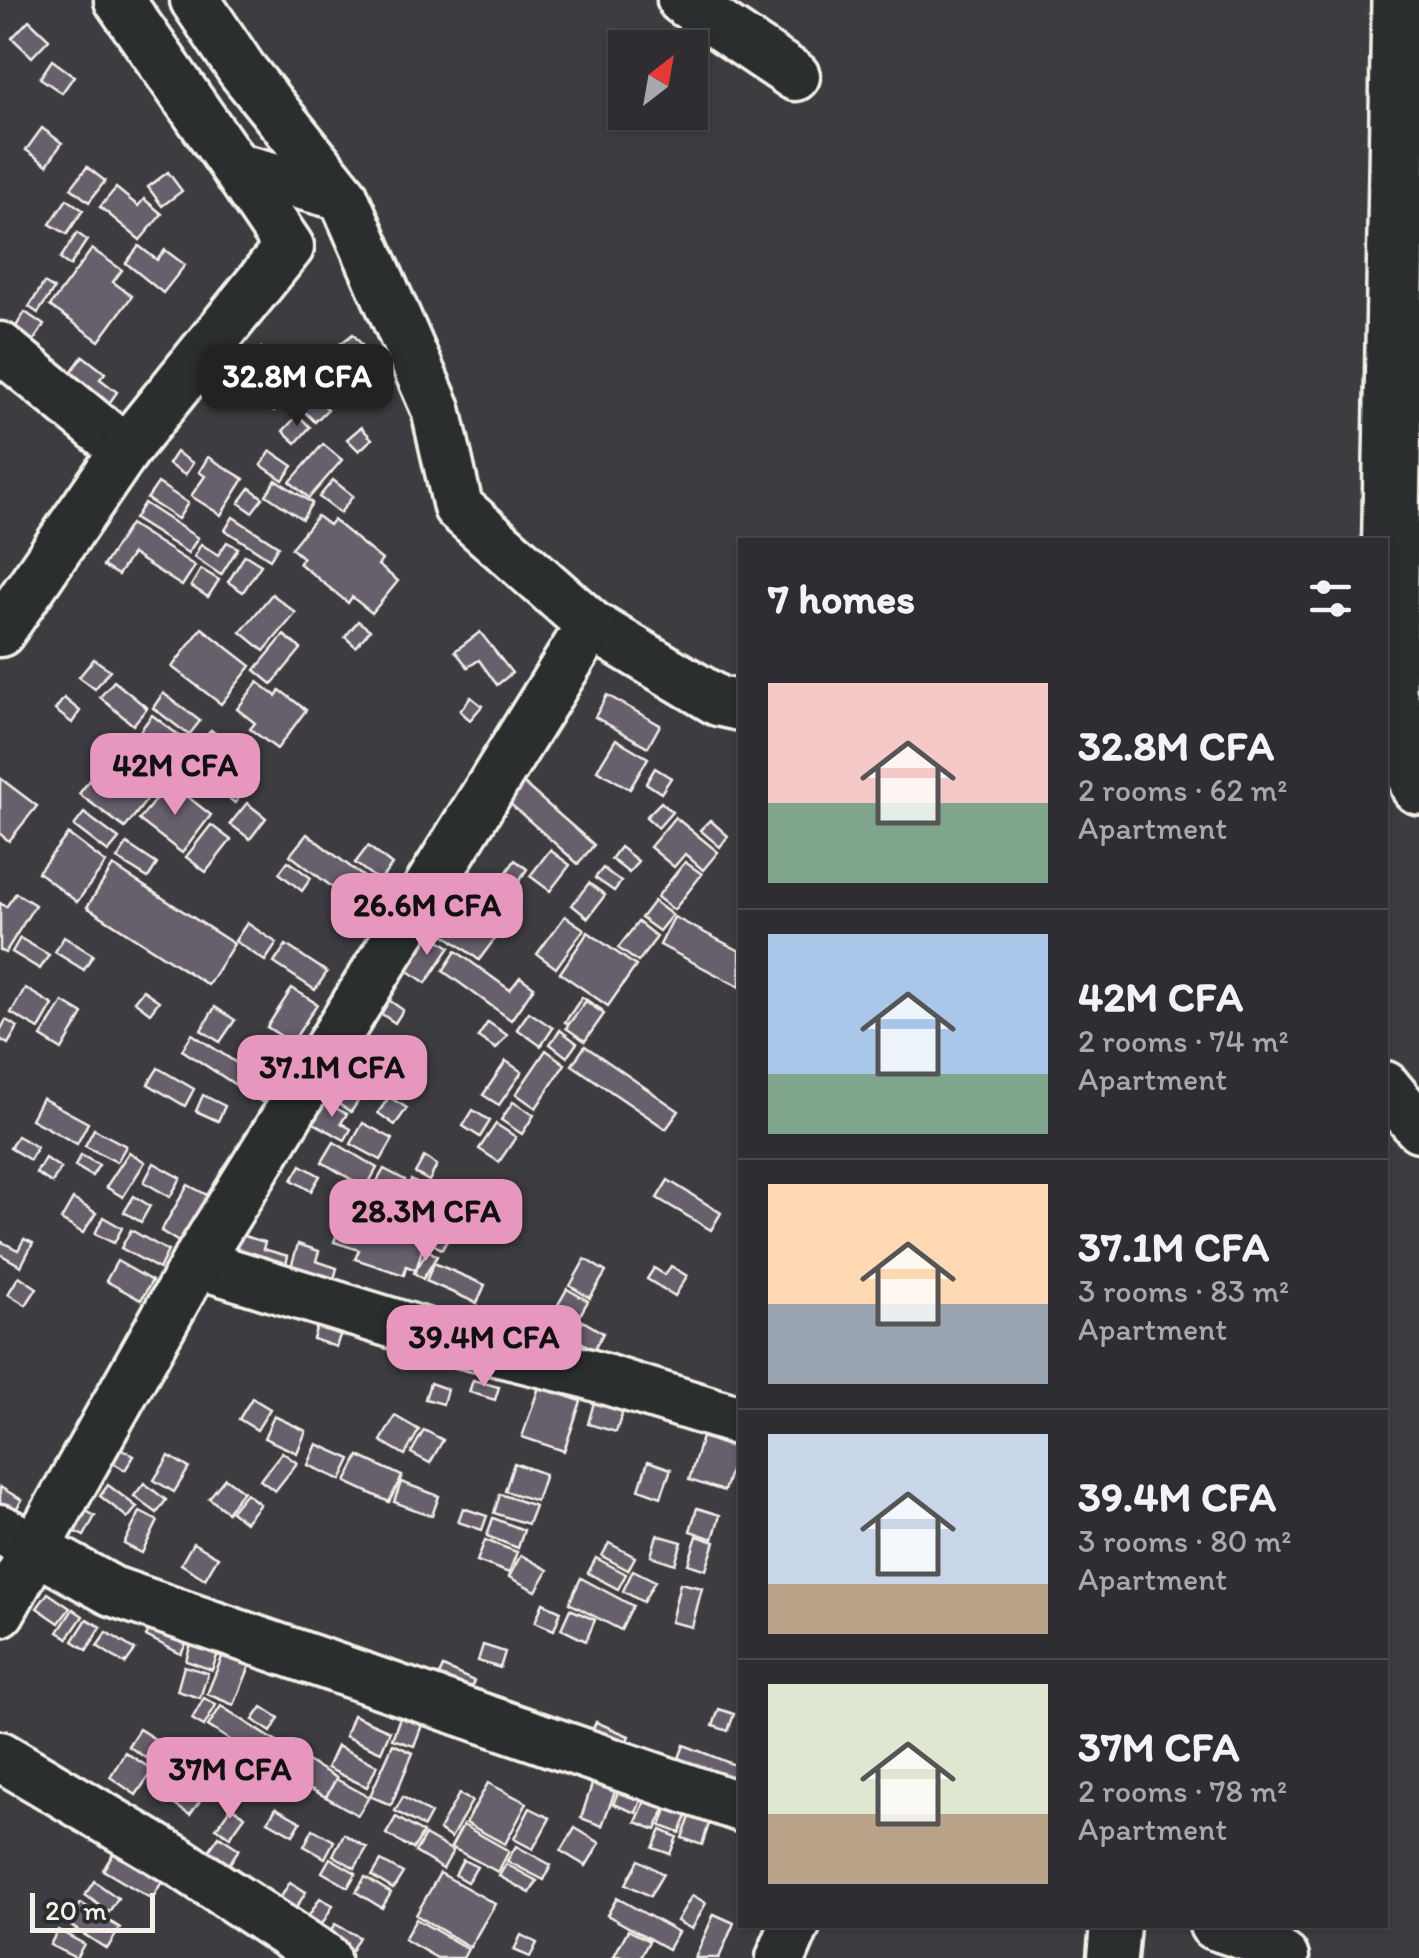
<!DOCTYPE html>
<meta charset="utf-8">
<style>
:root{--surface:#2e2d31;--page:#3a393d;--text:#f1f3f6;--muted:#a7a8ab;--line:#49494d;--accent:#e797bd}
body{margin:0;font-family:Itim,sans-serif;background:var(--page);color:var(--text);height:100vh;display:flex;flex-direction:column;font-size:38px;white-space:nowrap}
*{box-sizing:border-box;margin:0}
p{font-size:32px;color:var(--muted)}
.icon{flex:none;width:55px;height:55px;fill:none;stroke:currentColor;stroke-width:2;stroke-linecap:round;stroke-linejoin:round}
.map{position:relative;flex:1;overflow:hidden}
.sheet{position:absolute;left:738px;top:538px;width:650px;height:1390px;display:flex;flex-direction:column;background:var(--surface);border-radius:0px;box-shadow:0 2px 8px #0004,0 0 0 2px var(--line)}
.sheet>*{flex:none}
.needle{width:65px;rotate:31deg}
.controls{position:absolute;left:608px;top:30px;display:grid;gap:20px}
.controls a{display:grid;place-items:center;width:100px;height:100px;border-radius:0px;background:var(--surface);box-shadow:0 2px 8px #0004,0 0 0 2px var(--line);font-size:50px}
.scale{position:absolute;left:30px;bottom:25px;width:125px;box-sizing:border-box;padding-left:10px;border:5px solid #f4f1e8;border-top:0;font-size:28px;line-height:35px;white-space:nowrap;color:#f4f1e8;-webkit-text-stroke:8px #2a2d2e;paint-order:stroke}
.price{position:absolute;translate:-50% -85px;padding:0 22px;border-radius:20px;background:var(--accent);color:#111;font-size:32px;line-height:65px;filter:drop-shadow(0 2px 5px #0008)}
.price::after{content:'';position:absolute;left:50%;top:60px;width:30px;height:22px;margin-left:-15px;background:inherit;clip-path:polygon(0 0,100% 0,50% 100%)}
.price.current{background:#222;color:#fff}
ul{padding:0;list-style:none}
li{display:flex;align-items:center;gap:30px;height:250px;padding:0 30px}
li+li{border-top:2px solid var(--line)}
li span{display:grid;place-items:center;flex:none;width:280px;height:200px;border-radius:0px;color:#555}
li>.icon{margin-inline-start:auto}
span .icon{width:120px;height:120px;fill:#fffc;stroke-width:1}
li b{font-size:42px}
h2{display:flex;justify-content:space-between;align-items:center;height:120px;padding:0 30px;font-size:42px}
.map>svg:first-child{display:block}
</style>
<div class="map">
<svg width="1419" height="1958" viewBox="0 0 1419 1958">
<rect width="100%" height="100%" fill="#3d3c41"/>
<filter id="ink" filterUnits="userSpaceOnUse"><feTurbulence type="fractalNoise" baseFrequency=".01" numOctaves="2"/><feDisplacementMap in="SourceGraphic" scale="20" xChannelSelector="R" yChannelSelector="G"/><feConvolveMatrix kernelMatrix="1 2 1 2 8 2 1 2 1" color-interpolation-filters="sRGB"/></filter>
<g filter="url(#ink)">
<g fill="#685e6d" stroke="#f4f1e8" stroke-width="2.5">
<path d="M29 20 49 39 32 57 12 38Z"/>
<path d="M52 60 74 76 62 93 40 78Z"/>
<path d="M42 128 62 143 47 165 26 150Z"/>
<path d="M87 167 105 181 89 202 71 188Z"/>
<path d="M168 172 182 191 162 206 148 187Z"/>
<path d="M116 188 138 206 144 199 162 214 140 240 100 207Z"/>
<path d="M67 199 83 210 67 234 50 224Z"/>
<path d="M77 233 87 240 70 266 60 259Z"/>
<path d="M139 246 157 260 165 250 185 265 163 293 126 263Z"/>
<path d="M92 249 122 270 113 282 132 296 99 341 50 306Z"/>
<path d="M44 283 54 289 38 313 29 307Z"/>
<path d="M25 312 44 325 29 348 10 336Z"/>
<path d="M353 334 366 350 320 386 307 370Z"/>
<path d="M261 348 309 389 297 404 287 395 274 411 236 377Z"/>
<path d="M83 356 105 373 100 379 117 392 108 405 68 376Z"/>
<path d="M316 397 328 409 315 422 303 410Z"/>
<path d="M298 415 310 427 296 443 283 431Z"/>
<path d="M361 427 372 439 359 451 347 439Z"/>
<path d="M323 444 342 460 309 498 290 482Z"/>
<path d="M271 451 293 466 283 480 261 465Z"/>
<path d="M176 452 193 463 185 475 168 464Z"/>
<path d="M208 457 244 479 221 515 191 496 205 476 199 472Z"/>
<path d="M276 480 312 503 302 519 266 495Z"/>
<path d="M333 480 353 496 340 513 319 497Z"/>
<path d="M158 483 188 503 178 519 147 499Z"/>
<path d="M250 488 263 498 252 512 239 503Z"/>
<path d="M144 503 198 538 188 553 134 519Z"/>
<path d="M317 516 329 525 333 520 382 560 378 565 398 581 372 613 352 597 348 603 299 563 303 558 291 548Z"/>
<path d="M233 517 278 546 270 559 225 530Z"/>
<path d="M130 524 195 566 182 586 132 554 118 575 103 566Z"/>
<path d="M227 542 238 548 221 575 194 557 201 544 218 555Z"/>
<path d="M245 555 261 565 243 592 228 582Z"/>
<path d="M201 569 219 580 208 597 191 586Z"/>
<path d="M272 594 296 613 264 651 241 632Z"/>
<path d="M358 621 370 630 356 647 345 637Z"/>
<path d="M202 628 251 666 221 704 172 667Z"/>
<path d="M480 632 512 673 497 685 479 660 468 667 455 651Z"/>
<path d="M284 635 301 649 272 684 255 670Z"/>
<path d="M94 659 110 670 95 689 79 677Z"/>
<path d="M114 681 147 708 133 725 100 697Z"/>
<path d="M258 682 276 696 280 690 306 710 277 749 250 729 255 723 237 709Z"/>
<path d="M163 693 200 721 189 735 153 708Z"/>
<path d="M607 695 660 725 648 747 595 717Z"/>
<path d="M471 697 482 706 470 720 460 711Z"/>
<path d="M64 698 80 711 72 723 55 710Z"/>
<path d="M152 715 185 740 172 755 140 731Z"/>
<path d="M211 730 226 742 216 755 201 743Z"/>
<path d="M616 739 648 758 630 789 597 770Z"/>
<path d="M117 744 163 779 125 828 79 794Z"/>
<path d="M191 745 213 762 189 792 167 776Z"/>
<path d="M655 768 671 778 661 793 646 783Z"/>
<path d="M232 777 246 788 235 803 221 792Z"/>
<path d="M0 778 37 806 9 841 0 834Z"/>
<path d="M169 782 211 815 182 853 139 820Z"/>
<path d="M523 783 594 845 578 864 507 801Z"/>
<path d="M661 802 672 812 658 828 646 817Z"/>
<path d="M247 803 266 818 250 839 230 824Z"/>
<path d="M84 813 119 839 108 852 74 826Z"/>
<path d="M675 817 718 852 703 870 685 854 674 867 650 847Z"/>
<path d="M710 820 728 836 720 847 700 830Z"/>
<path d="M211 825 231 840 206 872 186 857Z"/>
<path d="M68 834 106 863 77 902 38 872Z"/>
<path d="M307 834 381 890 365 912 290 855Z"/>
<path d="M127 844 157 864 148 878 117 859Z"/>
<path d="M368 846 392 865 379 881 355 863Z"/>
<path d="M620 847 638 861 629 873 611 859Z"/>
<path d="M550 850 570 865 550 891 530 876Z"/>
<path d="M515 860 527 869 517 884 504 876Z"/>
<path d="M288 861 311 878 302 891 279 873Z"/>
<path d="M685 862 702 874 674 910 657 897Z"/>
<path d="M113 866 234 944 208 985 87 907Z"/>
<path d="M603 868 621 882 614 891 595 878Z"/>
<path d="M589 883 605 895 588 918 572 905Z"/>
<path d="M16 893 35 905 5 953 0 950V903L6 907Z"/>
<path d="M654 901 672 915 659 931 641 918Z"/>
<path d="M443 911 472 932 481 920 499 933 479 960 433 926Z"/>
<path d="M565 916 584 929 556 968 537 954Z"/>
<path d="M674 917 740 951V987L660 945Z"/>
<path d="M638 922 657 937 638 962 618 948Z"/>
<path d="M247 923 277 943 265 961 235 941Z"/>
<path d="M428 932 450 947 426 983 404 968Z"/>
<path d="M588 932 636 966 608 1006 560 973Z"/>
<path d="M64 937 93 955 84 970 55 952Z"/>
<path d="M20 938 49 955 40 969 12 952Z"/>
<path d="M286 945 327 972 315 990 274 963Z"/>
<path d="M456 951 510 990 520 977 534 987 511 1020 443 971Z"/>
<path d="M25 988 53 1005 39 1029 11 1013Z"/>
<path d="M292 988 317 1004 292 1043 267 1027Z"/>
<path d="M143 990 159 1001 150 1013 134 1001Z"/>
<path d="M582 997 602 1010 585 1036 565 1022Z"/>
<path d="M389 1000 403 1010 395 1023 380 1013Z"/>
<path d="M586 1001 604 1014 585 1041 566 1028Z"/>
<path d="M63 1002 83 1014 62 1050 41 1037Z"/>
<path d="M215 1007 235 1020 220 1042 201 1030Z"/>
<path d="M529 1012 553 1028 541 1046 517 1029Z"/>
<path d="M6 1020 18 1027 8 1044 0 1039V1031Z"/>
<path d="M488 1022 507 1035 496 1049 478 1037Z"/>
<path d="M560 1030 577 1043 567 1057 550 1044Z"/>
<path d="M192 1034 272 1086 262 1102 182 1050Z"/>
<path d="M585 1046 679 1111 666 1129 572 1065Z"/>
<path d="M546 1050 565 1064 536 1108 516 1094Z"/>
<path d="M506 1061 522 1072 499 1105 483 1095Z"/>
<path d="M158 1068 194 1089 185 1106 148 1084Z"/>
<path d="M342 1073 366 1089 351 1112 326 1096Z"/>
<path d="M203 1095 225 1106 218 1121 196 1111Z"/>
<path d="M389 1097 407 1108 395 1125 378 1113Z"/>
<path d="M42 1098 88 1123 77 1144 31 1119Z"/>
<path d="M322 1101 347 1114 341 1123 351 1129 345 1140 312 1122Z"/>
<path d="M513 1102 534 1115 522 1134 501 1120Z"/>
<path d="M473 1110 490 1121 480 1137 463 1126Z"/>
<path d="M363 1123 393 1139 381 1160 351 1144Z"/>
<path d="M496 1124 516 1137 499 1162 479 1149Z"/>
<path d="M94 1129 126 1146 117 1162 85 1146Z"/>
<path d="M17 1136 37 1147 30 1160 10 1148Z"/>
<path d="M334 1142 377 1168 366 1188 322 1162Z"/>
<path d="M129 1152 145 1162 123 1197 106 1187Z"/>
<path d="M81 1155 99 1165 92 1176 75 1166Z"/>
<path d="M424 1157 437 1165 429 1181 415 1173Z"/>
<path d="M45 1158 61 1168 52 1183 36 1173Z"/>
<path d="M154 1163 181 1178 170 1197 144 1182Z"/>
<path d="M301 1165 320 1176 311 1191 292 1180Z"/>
<path d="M384 1169 405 1180 397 1196 376 1183Z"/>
<path d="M411 1180 444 1198 433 1216 401 1198Z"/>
<path d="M668 1180 721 1213 711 1230 657 1198Z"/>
<path d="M188 1185 209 1196 182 1244 161 1231Z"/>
<path d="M134 1196 150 1206 141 1222 124 1212Z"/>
<path d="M73 1199 96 1213 83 1233 61 1220Z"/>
<path d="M370 1214 419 1230 415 1240 424 1243 416 1270 406 1266 404 1275 355 1259 359 1250 334 1242 343 1216 367 1223Z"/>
<path d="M103 1217 122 1228 114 1243 95 1234Z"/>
<path d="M436 1227 450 1236 442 1249 427 1241Z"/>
<path d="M131 1230 168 1251 159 1269 121 1248Z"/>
<path d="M237 1234 265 1242 263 1249 288 1256 284 1273 231 1259Z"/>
<path d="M24 1239 33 1243 21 1266 0 1254V1241L18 1250Z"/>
<path d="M298 1244 319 1251 316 1261 337 1268 331 1290 288 1277Z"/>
<path d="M428 1250 437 1256 423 1279 414 1273Z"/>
<path d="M585 1259 606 1272 590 1298 570 1286Z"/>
<path d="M117 1261 152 1281 141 1300 106 1281Z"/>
<path d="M434 1263 485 1285 477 1303 426 1281Z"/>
<path d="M671 1266 687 1276 675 1296 647 1279 654 1268 665 1275Z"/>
<path d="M19 1276 37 1288 26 1305 8 1294Z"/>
<path d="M567 1289 588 1301 576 1322 555 1310Z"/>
<path d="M543 1311 567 1320 563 1331 539 1321Z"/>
<path d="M319 1319 343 1327 336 1347 313 1339Z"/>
<path d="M583 1321 603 1333 594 1350 573 1337Z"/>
<path d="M473 1380 499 1387 495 1400 469 1392Z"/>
<path d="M430 1383 447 1389 443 1404 425 1399Z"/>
<path d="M539 1387 581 1401 564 1451 522 1437Z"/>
<path d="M252 1398 270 1409 257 1430 239 1419Z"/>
<path d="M594 1402 623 1411 616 1432 588 1424Z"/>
<path d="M274 1416 306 1431 297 1453 264 1438Z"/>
<path d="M395 1416 419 1430 405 1455 381 1441Z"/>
<path d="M424 1430 443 1440 430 1463 411 1453Z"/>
<path d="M702 1437 737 1449 724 1491 689 1480Z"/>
<path d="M113 1444 134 1456 125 1470 105 1458Z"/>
<path d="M317 1444 351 1459 341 1480 308 1465Z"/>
<path d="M282 1452 297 1463 275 1491 260 1480Z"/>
<path d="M169 1456 189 1468 174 1492 154 1480Z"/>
<path d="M359 1456 402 1476 389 1502 346 1482Z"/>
<path d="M648 1461 671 1469 661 1497 639 1489Z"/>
<path d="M514 1463 545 1474 536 1501 505 1491Z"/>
<path d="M225 1478 243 1491 227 1512 209 1498Z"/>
<path d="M401 1482 439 1496 432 1516 394 1502Z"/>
<path d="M144 1483 166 1500 157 1513 134 1496Z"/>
<path d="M108 1485 137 1507 128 1518 100 1496Z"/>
<path d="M0 1487 22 1500 12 1515 0 1508Z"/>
<path d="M246 1493 260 1504 245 1522 231 1511Z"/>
<path d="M500 1494 535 1506 528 1524 494 1513Z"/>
<path d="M79 1507 95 1516 84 1536 68 1528Z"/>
<path d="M463 1508 487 1516 482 1530 458 1522Z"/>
<path d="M697 1508 720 1515 713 1539 690 1531Z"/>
<path d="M140 1512 158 1521 142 1553 124 1544Z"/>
<path d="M493 1518 524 1530 518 1548 487 1536Z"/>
<path d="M657 1535 682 1542 675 1564 651 1556Z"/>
<path d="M697 1536 715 1542 706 1570 688 1564Z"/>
<path d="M485 1540 517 1552 509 1573 477 1561Z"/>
<path d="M193 1543 218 1557 205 1579 181 1564Z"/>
<path d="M609 1543 635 1557 628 1570 602 1556Z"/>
<path d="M521 1555 548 1570 536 1591 509 1577Z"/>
<path d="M596 1558 626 1574 618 1589 588 1573Z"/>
<path d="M633 1570 655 1581 643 1602 623 1591Z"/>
<path d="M581 1578 633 1606 621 1630 569 1603Z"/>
<path d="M680 1583 702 1588 692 1627 671 1622Z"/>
<path d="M48 1593 70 1608 59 1623 37 1608Z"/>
<path d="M543 1603 561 1611 554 1630 535 1622Z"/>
<path d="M73 1609 83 1616 68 1638 58 1632Z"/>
<path d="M570 1609 595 1620 586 1641 561 1629Z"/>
<path d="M87 1619 101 1627 87 1650 73 1641Z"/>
<path d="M153 1623 188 1640 181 1654 146 1636Z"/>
<path d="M107 1632 135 1650 125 1664 97 1646Z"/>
<path d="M192 1640 220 1648 212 1670 186 1661Z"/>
<path d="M483 1645 505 1652 500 1668 478 1661Z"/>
<path d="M225 1650 252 1661 234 1705 207 1694Z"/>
<path d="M184 1666 208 1673 200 1698 177 1691Z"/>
<path d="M443 1667 474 1681 468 1694 437 1680Z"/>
<path d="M204 1698 216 1705 204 1726 192 1719Z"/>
<path d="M221 1706 303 1759 291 1779 208 1726Z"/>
<path d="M262 1707 279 1718 271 1732 253 1720Z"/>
<path d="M403 1709 425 1717 414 1746 392 1739Z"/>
<path d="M719 1709 734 1714 728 1731 713 1726Z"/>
<path d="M353 1715 390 1731 381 1752 345 1736Z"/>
<path d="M596 1722 629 1736 621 1755 588 1740Z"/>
<path d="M139 1729 169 1748 158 1766 128 1746Z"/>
<path d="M393 1744 413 1753 391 1805 370 1796Z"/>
<path d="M684 1745 740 1767V1801L673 1774Z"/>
<path d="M337 1746 377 1765 367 1787 327 1768Z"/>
<path d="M125 1752 153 1770 136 1795 110 1777Z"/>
<path d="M172 1752 182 1759 162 1789 152 1782Z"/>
<path d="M307 1761 337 1778 326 1797 296 1781Z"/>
<path d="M594 1778 617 1786 602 1826 581 1818Z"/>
<path d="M336 1779 369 1797 358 1815 326 1797Z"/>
<path d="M190 1780 207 1791 190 1815 161 1796 171 1781 184 1789Z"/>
<path d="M488 1783 527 1803 505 1844 466 1823Z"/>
<path d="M621 1785 644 1793 636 1813 613 1804Z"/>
<path d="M459 1794 472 1801 451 1838 439 1830Z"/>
<path d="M647 1796 667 1804 656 1830 636 1822Z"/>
<path d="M403 1797 431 1814 424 1827 395 1811Z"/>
<path d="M669 1803 689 1811 680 1833 661 1826Z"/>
<path d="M231 1807 245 1816 230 1837 216 1828Z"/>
<path d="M276 1808 301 1822 293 1835 268 1821Z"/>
<path d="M530 1808 550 1818 533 1849 514 1839Z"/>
<path d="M692 1812 711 1818 702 1845 682 1838Z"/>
<path d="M396 1817 423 1833 413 1849 386 1834Z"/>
<path d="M463 1825 509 1851 498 1872 451 1847Z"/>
<path d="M575 1828 600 1843 586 1866 561 1851Z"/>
<path d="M313 1829 334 1841 325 1858 304 1846Z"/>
<path d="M661 1830 677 1837 670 1854 653 1848Z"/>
<path d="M344 1834 367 1848 355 1868 333 1855Z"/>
<path d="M425 1835 453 1851 443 1869 415 1852Z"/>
<path d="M219 1836 239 1849 221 1877 200 1864Z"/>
<path d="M516 1846 551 1865 544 1880 507 1861Z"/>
<path d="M116 1849 164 1878 152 1899 103 1870Z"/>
<path d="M330 1858 356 1873 348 1887 322 1872Z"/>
<path d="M463 1860 477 1867 467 1882 455 1875Z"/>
<path d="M639 1860 663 1874 650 1896 626 1884Z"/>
<path d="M381 1861 403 1873 393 1889 372 1876Z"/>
<path d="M506 1864 537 1881 530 1893 499 1876Z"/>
<path d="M440 1873 495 1904 470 1947 416 1915Z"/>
<path d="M365 1877 391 1893 382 1908 356 1892Z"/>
<path d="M94 1881 118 1898 109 1912 85 1895Z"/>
<path d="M290 1882 306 1892 288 1921 272 1912Z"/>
<path d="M692 1895 706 1903 692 1929 677 1921Z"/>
<path d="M320 1898 333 1905 317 1933 303 1925Z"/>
<path d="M617 1898 678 1932 668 1949 607 1915Z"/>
<path d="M81 1903 120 1928 107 1949 68 1924Z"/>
<path d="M714 1914 734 1923 719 1958H695Z"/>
<path d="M416 1919 468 1949 463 1958H437L404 1939Z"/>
<path d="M335 1924 359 1937 347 1958 323 1944Z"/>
<path d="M58 1930 84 1944 76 1958 50 1945Z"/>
<path d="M628 1930 649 1941 640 1958 614 1956Z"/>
<path d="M521 1935 537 1943 530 1957 514 1950Z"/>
</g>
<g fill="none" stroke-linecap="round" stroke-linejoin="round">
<defs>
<g id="minor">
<path d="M119 0 235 167"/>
<path d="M195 0 242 70 343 196 436 409 458 507 591 625 718 701 740 706"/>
<path d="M682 0 795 76"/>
<path d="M0 347 125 450"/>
<path d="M0 632 125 450 289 247 235 167 343 196"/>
<path d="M1385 1086 1419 1127"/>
<path d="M196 1263 431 1335 585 1373 740 1421"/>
<path d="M0 1529 112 1591 740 1807"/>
<path d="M0 1612 196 1263 591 625"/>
<path d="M0 1756 179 1862 325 1958"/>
<path d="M1214 1925 1253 1938 1284 1958"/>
<path d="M781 1958 795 1925"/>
<path d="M1112 1958 1115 1925"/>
</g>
<path id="major" d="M1400 0 1388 694 1419 786"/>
</defs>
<use href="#minor" stroke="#f4f1e8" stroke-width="55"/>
<use href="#major" stroke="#f4f1e8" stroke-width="62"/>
<use href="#minor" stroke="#2a2d2e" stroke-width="48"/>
<use href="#major" stroke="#2a2d2e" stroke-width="55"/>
</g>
</g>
</svg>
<div class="controls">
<a><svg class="needle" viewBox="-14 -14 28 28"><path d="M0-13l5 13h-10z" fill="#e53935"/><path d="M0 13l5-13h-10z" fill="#a7a8ab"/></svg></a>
</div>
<div class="scale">20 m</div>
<b class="price current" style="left:297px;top:429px">32.8M CFA</b>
<b class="price" style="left:175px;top:818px">42M CFA</b>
<b class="price" style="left:427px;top:958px">26.6M CFA</b>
<b class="price" style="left:332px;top:1120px">37.1M CFA</b>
<b class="price" style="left:426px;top:1264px">28.3M CFA</b>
<b class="price" style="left:484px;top:1390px">39.4M CFA</b>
<b class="price" style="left:230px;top:1822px">37M CFA</b>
<section class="sheet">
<h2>7 homes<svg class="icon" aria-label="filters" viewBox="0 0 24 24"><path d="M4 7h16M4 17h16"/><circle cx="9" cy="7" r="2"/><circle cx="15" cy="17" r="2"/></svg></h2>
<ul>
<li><span style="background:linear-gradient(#f6c9c9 60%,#7fa58c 0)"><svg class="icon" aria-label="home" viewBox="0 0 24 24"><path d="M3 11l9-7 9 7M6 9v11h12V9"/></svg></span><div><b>32.8M CFA</b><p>2 rooms · 62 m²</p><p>Apartment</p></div></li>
<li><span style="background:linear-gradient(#a9c7e8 70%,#7fa58c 0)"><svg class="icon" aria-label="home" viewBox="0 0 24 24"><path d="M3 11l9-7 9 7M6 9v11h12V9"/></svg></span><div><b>42M CFA</b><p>2 rooms · 74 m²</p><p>Apartment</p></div></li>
<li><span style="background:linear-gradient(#ffd9b3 60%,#9aa5b1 0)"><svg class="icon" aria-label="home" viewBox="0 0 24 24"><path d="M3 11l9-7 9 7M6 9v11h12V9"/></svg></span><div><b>37.1M CFA</b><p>3 rooms · 83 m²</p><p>Apartment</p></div></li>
<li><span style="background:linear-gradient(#c9d6e8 75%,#b9a48a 0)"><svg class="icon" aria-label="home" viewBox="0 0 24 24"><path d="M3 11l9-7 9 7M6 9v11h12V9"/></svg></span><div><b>39.4M CFA</b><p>3 rooms · 80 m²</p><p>Apartment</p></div></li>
<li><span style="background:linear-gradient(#dfe7d0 65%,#b9a48a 0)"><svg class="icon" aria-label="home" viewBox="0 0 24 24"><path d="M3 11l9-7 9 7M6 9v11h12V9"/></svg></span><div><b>37M CFA</b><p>2 rooms · 78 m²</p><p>Apartment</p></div></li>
</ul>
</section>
</div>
